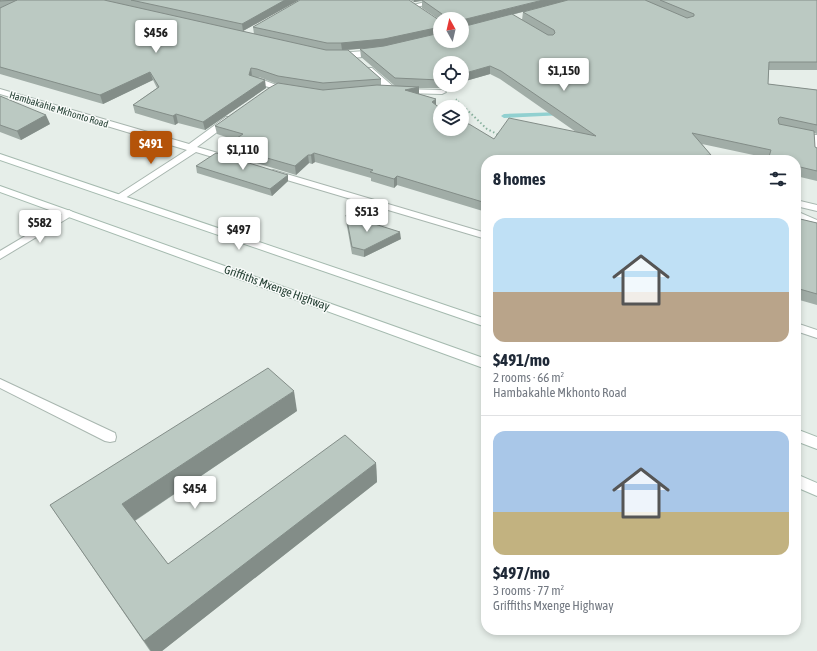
<!DOCTYPE html>
<meta charset="utf-8">
<style>
:root{--surface:#fff;--page:#f2f2f3;--text:#1f2937;--muted:#747a83;--line:#e0e1e3;--accent:#b45309}
body{margin:0;font-family:"Asap Condensed",sans-serif;background:var(--page);color:var(--text);height:100vh;display:flex;flex-direction:column;font-size:15px;white-space:nowrap}
*{box-sizing:border-box;margin:0}
p{font-size:13px;color:var(--muted)}
.icon{flex:none;width:22px;height:22px;fill:none;stroke:currentColor;stroke-width:2;stroke-linecap:round;stroke-linejoin:round}
.map{position:relative;flex:1;overflow:hidden}
.drawer{position:absolute;left:481px;top:155px;width:320px;height:480px;display:flex;flex-direction:column;background:var(--surface);border-radius:16px;box-shadow:0 2px 6px #0003}
.drawer>*{flex:none}
.needle{width:26px;rotate:352deg}
.fabs{position:absolute;left:433px;top:12px;display:grid;gap:8px}
.fabs a{display:grid;place-items:center;width:36px;height:36px;border-radius:50%;background:var(--surface);box-shadow:0 2px 6px #0003;font-size:20px}
.price{position:absolute;translate:-50% -34px;padding:0 9px;border-radius:4px;background:#fff;color:#222;font-size:13px;line-height:26px;filter:drop-shadow(0 1px 2px #0008)}
.price::after{content:'';position:absolute;left:50%;top:24px;width:12px;height:9px;margin-left:-6px;background:inherit;clip-path:polygon(0 0,100% 0,50% 100%)}
.price.current{background:var(--accent);color:#fff}
ul{padding:0;list-style:none}
li{display:grid;align-content:center;gap:8px;height:212px;padding:0 12px}
li+li{border-top:1px solid var(--line)}
li span{display:grid;place-items:center;height:124px;border-radius:12px;color:#555}
li>.icon{margin-inline-start:auto}
span .icon{width:72px;height:72px;fill:#fffc;stroke-width:1}
li b{font-size:17px}
h2{display:flex;justify-content:space-between;align-items:center;height:48px;padding:0 12px;font-size:17px}
.map>svg:first-child{display:block}
</style>
<div class="map">
<svg width="817" height="651" viewBox="0 0 817 651">
<rect width="100%" height="100%" fill="#e6eee9"/>
<g fill="none" stroke-linecap="round" stroke-linejoin="round">
<path fill="#91d0d0" fill-rule="evenodd" d="M561 112 563 113V115L504 118 501 116 504 114Z"/>
<defs>
<g id="lane">
<path d="M813 135H817V158L813 156Z"/>
<path d="M0 379 115 433 116 437 115 441 110 442 105 441 0 388Z"/>
</g>
<g id="street">
<path d="M432 0H444L413 8 410 6Z"/>
<path d="M377 50 381 52 380 54C370 56 343 61 335 55 339 52 369 51 377 50Z"/>
<path d="M366 68H372L395 88V92H389L366 72Z"/>
<path d="M252 78H258L292 91 288 93 252 82Z"/>
<path d="M0 89 189 144 226 117H232L233 119 232 121 197 147 232 157 234 159 229 162 196 152 122 200H116L114 198 116 196 187 150 0 94Z"/>
<path d="M401 89 442 90 446 92 442 94 404 93 400 91Z"/>
<path d="M273 170 486 233V239L270 175 268 173Z"/>
<path d="M796 200 817 205V211L796 206Z"/>
<path d="M69 210 74 213 73 215 0 259V251Z"/>
<path d="M796 211 817 220V227L796 218Z"/>
<path d="M796 323 817 330V338L796 331Z"/>
</g>
<g id="secondary">
<path d="M0 154 486 319V327L0 160Z"/>
<path d="M0 186 486 359V369L0 192Z"/>
<path d="M796 429 817 437V449L796 441Z"/>
<path d="M796 474 817 483V496L796 487Z"/>
</g>
</defs>
<use href="#lane" stroke="#a8b6af" stroke-width="2"/>
<use href="#street" stroke="#a8b6af" stroke-width="2"/>
<use href="#secondary" stroke="#a5baaf" stroke-width="2"/>
<path stroke="#88b09d" stroke-width="1.5" stroke-dasharray="1 2" stroke-linecap="butt" d="M456 99 464 107"/>
<path stroke="#88b09d" stroke-width="2" stroke-dasharray="1.5 2.5" stroke-linecap="butt" d="M463 106 487 129 499 135"/>
<use href="#lane" fill="#fff" fill-rule="evenodd"/>
<use href="#street" fill="#fff" fill-rule="evenodd"/>
<use href="#secondary" fill="#fff" fill-rule="evenodd"/>
</g>
<g fill="#a1ada7" fill-rule="evenodd">
<path d="M0 0H299L243 31 254 34 253 27 440 20 422 8V1L414 2 410 0H817V70H769L768 84 817 90V134L814 133 815 147 817 148V181L796 176V160H767V158L702 144 711 155 709 160H486V212L397 185 394 188 371 181V178L315 162 312 164 309 163 296 175 227 154 225 146 235 140 217 134 215 126 277 84 259 77H255L266 88 205 130 178 123 175 125 135 113 133 105 157 88 153 80 103 104 0 74ZM529 10 523 12 522 20 536 28 512 15ZM440 19H462L440 41ZM369 48 360 49 361 57 395 86 381 85V79L348 50ZM440 63H462V82L490 74 500 79 576 132 494 139 467 124 436 105V99L419 94V88H441L452 85H440Z"/>
<path d="M0 96 50 124 21 140 0 132Z"/>
<path d="M196 166 288 175V181L272 196 197 173Z"/>
<path d="M346 215 401 239 364 257 352 254 346 221Z"/>
<path d="M796 218 817 223V305L796 299Z"/>
<path d="M297 411 135 521 168 564 376 463 377 482 162 651H150L63 524 50 505Z"/>
</g>
<g fill="#838d88">
<path d="M285 0H299L243 31 242 24Z"/>
<path d="M414 0H425L414 2Z"/>
<path d="M543 0H570L462 27V20Z"/>
<path d="M440 27V34L384 47 342 50 341 43Z"/>
<path d="M490 66V74L462 82V74Z"/>
<path d="M251 68 252 76 249 75Z"/>
<path d="M150 72 153 80 103 104 100 95Z"/>
<path d="M265 80 266 88 205 130 203 122Z"/>
<path d="M441 85H452L441 88Z"/>
<path d="M419 87V95L405 90Z"/>
<path d="M436 99V107L432 102Z"/>
<path d="M176 114 178 123 175 125 173 116Z"/>
<path d="M46 115 50 124 21 140 17 131Z"/>
<path d="M314 153 315 162 312 164 311 155Z"/>
<path d="M308 155 309 163 296 175 295 166Z"/>
<path d="M288 175V181L272 196 270 189Z"/>
<path d="M397 176V185L394 188V179Z"/>
<path d="M400 232 401 239 364 257V250Z"/>
<path d="M294 391 297 411 131 523 122 504Z"/>
<path d="M376 463 377 482 162 651H151L144 641Z"/>
</g>
<g fill="#bbc9c2" stroke="#838d88">
<path d="M0 0H104L326 50H348L381 79 323 83 278 76 257 69 251 68 249 75 265 80 203 122 176 114 173 116 133 105 159 87 150 72 100 95 0 67V8L17 0 0 1Z"/>
<path d="M131 0H285L242 24Z"/>
<path d="M300 0H409L439 20 440 19V27L384 39 341 43H327L253 27Z"/>
<path d="M422 0H543L462 20V19H441H442V14Z"/>
<path d="M568 0H645L687 18 694 16V14L660 0H817V62H769L768 84 817 90V125L780 117 778 119 779 124 814 131 815 147 817 148V171L796 166V160H768L771 150 692 133 711 155 676 158 675 160H486V203L397 176 394 179 370 172 373 170 314 153 311 155H308L295 166 225 146 243 134 215 126 269 88 278 83 323 90 377 85 419 87 405 90 436 99 432 102 440 108V129H462V121L467 124H469L494 139 509 118 596 136 501 71 490 66 462 74V63H440V80L395 78 360 49 384 46 440 33V41H462V27L512 14 548 35H553L555 33 554 30 523 12Z"/>
<path d="M0 96 46 115 17 131 0 125Z"/>
<path d="M216 153 288 175 270 189 196 166Z"/>
<path d="M346 215 400 232 364 250 352 247Z"/>
<path d="M796 218 817 223V294L796 288Z"/>
<path d="M268 368 294 391 122 504 168 564 345 435 376 463 144 641 50 505Z"/>
</g>
<g text-anchor="middle" stroke-width="3" stroke-linejoin="round" paint-order="stroke">
<g font-size="10" fill="#254034" stroke="#f7faf8">
<text transform="translate(59 109) rotate(17)" y="4">Hambakahle Mkhonto Road</text>
</g>
<g font-size="12" fill="#254034" stroke="#f7faf8">
<text transform="translate(277 288) rotate(20)" y="4">Griffiths Mxenge Highway</text>
</g>
</g>
</svg>
<div class="fabs">
<a><svg class="needle" viewBox="-14 -14 28 28"><path d="M0-13l5 13h-10z" fill="#e53935"/><path d="M0 13l5-13h-10z" fill="#747a83"/></svg></a>
<a><svg class="icon" aria-label="locate" viewBox="0 0 24 24"><circle cx="12" cy="12" r="6"/><path d="M12 2v4M12 18v4M2 12h4M18 12h4"/></svg></a>
<a><svg class="icon" aria-label="layers" viewBox="0 0 24 24"><path d="M12 4l9 5-9 5-9-5zM3 14l9 5 9-5"/></svg></a>
</div>
<b class="price" style="left:156px;top:54px">$456</b>
<b class="price" style="left:564px;top:92px">$1,150</b>
<b class="price current" style="left:151px;top:165px">$491</b>
<b class="price" style="left:243px;top:171px">$1,110</b>
<b class="price" style="left:367px;top:233px">$513</b>
<b class="price" style="left:40px;top:244px">$582</b>
<b class="price" style="left:239px;top:251px">$497</b>
<b class="price" style="left:195px;top:510px">$454</b>
<section class="drawer">
<h2>8 homes<svg class="icon" aria-label="filters" viewBox="0 0 24 24"><path d="M4 7h16M4 17h16"/><circle cx="9" cy="7" r="2"/><circle cx="15" cy="17" r="2"/></svg></h2>
<ul>
<li><span style="background:linear-gradient(#bfe0f5 60%,#b9a48a 0)"><svg class="icon" aria-label="home" viewBox="0 0 24 24"><path d="M3 11l9-7 9 7M6 9v11h12V9"/></svg></span><div><b>$491/mo</b><p>2 rooms · 66 m²</p><p>Hambakahle Mkhonto Road</p></div></li>
<li><span style="background:linear-gradient(#a9c7e8 65%,#c2b280 0)"><svg class="icon" aria-label="home" viewBox="0 0 24 24"><path d="M3 11l9-7 9 7M6 9v11h12V9"/></svg></span><div><b>$497/mo</b><p>3 rooms · 77 m²</p><p>Griffiths Mxenge Highway</p></div></li>
</ul>
</section>
</div>
